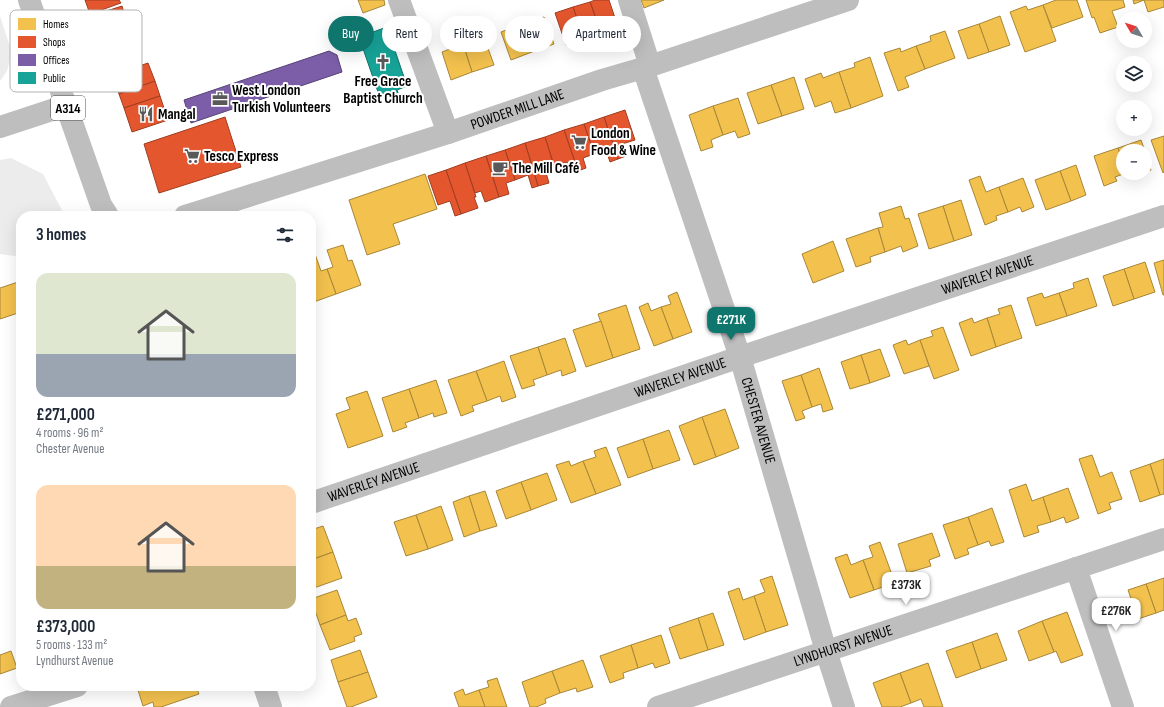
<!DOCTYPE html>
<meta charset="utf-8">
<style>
:root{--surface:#fff;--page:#f2f2f3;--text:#1f2937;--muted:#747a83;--accent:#0f766e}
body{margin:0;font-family:"Sofia Sans Condensed",sans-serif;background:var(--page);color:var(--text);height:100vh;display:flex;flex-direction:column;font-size:15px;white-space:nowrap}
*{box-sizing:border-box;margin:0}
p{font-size:13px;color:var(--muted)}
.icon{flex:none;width:22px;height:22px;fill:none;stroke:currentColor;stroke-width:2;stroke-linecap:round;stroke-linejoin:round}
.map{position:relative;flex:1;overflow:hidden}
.drawer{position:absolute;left:16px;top:211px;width:300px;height:480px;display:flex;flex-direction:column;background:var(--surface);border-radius:16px;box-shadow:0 4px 16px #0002}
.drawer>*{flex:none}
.hud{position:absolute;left:328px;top:16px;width:380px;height:36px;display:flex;gap:8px}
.needle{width:26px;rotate:309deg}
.controls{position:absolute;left:1116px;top:12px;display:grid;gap:8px}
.controls a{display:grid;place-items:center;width:36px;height:36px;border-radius:50%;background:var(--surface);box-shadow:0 4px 16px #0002;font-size:20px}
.price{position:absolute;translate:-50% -34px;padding:0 9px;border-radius:8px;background:#fff;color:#222;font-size:13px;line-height:26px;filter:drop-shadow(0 1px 2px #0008)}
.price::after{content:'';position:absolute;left:50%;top:24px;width:12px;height:9px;margin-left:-6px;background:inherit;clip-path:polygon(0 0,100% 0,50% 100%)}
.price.active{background:var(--accent);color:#fff}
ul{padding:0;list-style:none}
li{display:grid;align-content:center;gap:8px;height:212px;padding:0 20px}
li span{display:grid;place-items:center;height:124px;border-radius:12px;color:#555}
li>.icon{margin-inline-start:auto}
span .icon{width:72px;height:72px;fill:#fffc;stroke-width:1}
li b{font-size:17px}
h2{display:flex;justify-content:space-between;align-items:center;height:48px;padding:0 20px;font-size:17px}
.pill{padding:0 14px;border-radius:18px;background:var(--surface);box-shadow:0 4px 16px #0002;font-size:14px;line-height:36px}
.pill.active{background:var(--accent);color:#fff}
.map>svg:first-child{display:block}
</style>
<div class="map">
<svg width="1164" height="707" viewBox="0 0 1164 707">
<rect width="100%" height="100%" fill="#fff"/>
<g fill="#ececec">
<path d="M0 16 12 53 7 71 0 81Z"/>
<path d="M11 158 43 174 65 216H21V257L0 254V160Z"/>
</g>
<g fill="#f2c14e" stroke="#a98737">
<path d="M358 0H384L385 5 363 13Z"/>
<path d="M641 0H664L644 8Z"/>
<path d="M1056 0H1077L1083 17 1052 28 1043 5Z"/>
<path d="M1086 0H1123L1125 7 1112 11 1118 27 1100 33 1094 17 1092 18Z"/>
<path d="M1133 0H1164V7L1148 12 1144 0 1134 4Z"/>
<path d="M1043 5 1056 41 1025 52 1010 12 1026 6 1028 10Z"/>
<path d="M1000 16 1010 45 989 52 979 24Z"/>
<path d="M544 17 554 44 532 52 522 24Z"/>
<path d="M522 24 532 52 511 60 501 32Z"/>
<path d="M979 24 989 52 968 59 958 31Z"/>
<path d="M945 31 955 58 925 69 916 46 931 41 930 36Z"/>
<path d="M484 37 494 65 472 72 463 44Z"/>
<path d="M463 44 472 72 451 80 442 52Z"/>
<path d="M916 46 925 69 905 77 909 87 898 91 884 53 900 48 901 52Z"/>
<path d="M870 57 883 96 851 108 839 72 855 67 854 63Z"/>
<path d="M839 72 851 108 835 113 831 101 815 107 805 79 821 73 823 78Z"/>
<path d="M794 77 804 109 782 116 771 85Z"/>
<path d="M771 85 782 116 758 124 747 93Z"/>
<path d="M738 98 750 134 738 138 735 131 723 135 713 106Z"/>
<path d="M713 106 723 135 711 140 713 147 701 151 689 115Z"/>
<path d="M1164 136V172L1163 173 1151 140Z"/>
<path d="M1141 140 1145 151H1123V163L1118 148Z"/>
<path d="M1118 148 1123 163V173H1126L1115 177 1117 181 1104 186 1094 156Z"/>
<path d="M1145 152 1151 170 1145 172Z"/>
<path d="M1076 165 1086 195 1071 201 1060 171Z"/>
<path d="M1060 171 1071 201 1046 210 1035 180Z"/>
<path d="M425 174 437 209 393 224 400 244 367 255 349 200Z"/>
<path d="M980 176 986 192 999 187 1008 212 996 216 997 220 985 225 969 180Z"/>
<path d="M1023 178 1034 207 1022 212 1020 207 1008 212 999 187Z"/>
<path d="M961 200 972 235 954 241 943 206Z"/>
<path d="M901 206 905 219 909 218 918 246 903 252 901 246 885 252 878 228 883 227 879 213Z"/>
<path d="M943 206 954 241 929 249 918 214Z"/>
<path d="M878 228 885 252 870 257 871 262 856 267 846 239Z"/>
<path d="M833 241 844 271 813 283 802 254Z"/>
<path d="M343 245 348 261 352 260 361 285 336 294 327 269 333 267 327 250Z"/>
<path d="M315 254 321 271 327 269 336 294 311 303V256Z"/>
<path d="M1164 260V295H1163L1154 263Z"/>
<path d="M1145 262 1155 292 1134 299 1124 269Z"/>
<path d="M1124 269 1134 299 1113 306 1103 276Z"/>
<path d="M1088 278 1097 306 1067 316 1059 293 1074 288 1073 283Z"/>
<path d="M21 281V312L0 319V288Z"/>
<path d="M677 292 692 332 673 339 661 307 671 304 668 296Z"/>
<path d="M1042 293 1044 298 1059 293 1067 316 1036 326 1027 298Z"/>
<path d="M648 303 651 311 661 307 673 339 654 346 639 307Z"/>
<path d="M626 305 640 349 613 358 598 314Z"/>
<path d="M1011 305 1022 338 996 347 987 318 1000 314 998 309Z"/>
<path d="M972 318 974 323 987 318 996 347 971 356 959 323Z"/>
<path d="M601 321 613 358 586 367 573 330Z"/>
<path d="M943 327 959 370 934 379 920 340 933 336 931 331Z"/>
<path d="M565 338 576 371 562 376 561 370 547 375 538 347Z"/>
<path d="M906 340 908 345 920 340 929 366 904 374 893 345Z"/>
<path d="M538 347 547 375 533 380 535 385 522 389 510 356Z"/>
<path d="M880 349 890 376 870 383 861 355Z"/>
<path d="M861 355 870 383 850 389 841 362Z"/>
<path d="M504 361 516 397 502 402 500 396 487 401 476 371Z"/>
<path d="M819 368 833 409 823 412 821 404 812 407 801 375Z"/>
<path d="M476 371 487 401 472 406 474 411 461 416 448 380Z"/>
<path d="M801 375 812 407 802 411 805 418 796 421 782 381Z"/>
<path d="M436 380 447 413 434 417 433 413 419 418 409 389Z"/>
<path d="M409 389 419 418 405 423 407 427 393 432 382 398Z"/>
<path d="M367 391 383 436 348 448 336 414 350 409 346 398Z"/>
<path d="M725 409 739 448 716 457 702 417Z"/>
<path d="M702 417 716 457 694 465 679 426Z"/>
<path d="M669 430 680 460 653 469 643 439Z"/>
<path d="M643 439 653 469 628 478 617 448Z"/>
<path d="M606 447 621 485 596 494 583 461 596 457 594 451Z"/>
<path d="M1092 455 1100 477 1112 472 1122 499 1109 503 1111 509 1098 514 1079 459Z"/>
<path d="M1164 459V494L1160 495 1150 464Z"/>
<path d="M569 461 571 466 583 461 596 494 571 503 556 465Z"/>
<path d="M1150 464 1160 495 1140 502 1130 471Z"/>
<path d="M547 473 557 500 531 510 521 482Z"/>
<path d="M521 482 531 510 506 519 496 491Z"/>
<path d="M1026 484 1032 501 1043 497 1051 522 1037 526 1039 532 1024 537 1009 490Z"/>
<path d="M1068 488 1079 518 1066 523 1064 517 1051 522 1043 497Z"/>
<path d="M485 491 497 526 480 531 469 496Z"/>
<path d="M469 496 480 531 464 537 453 502Z"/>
<path d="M441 506 453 540 428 549 416 515Z"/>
<path d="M992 508 1004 542 991 546 989 541 978 545 968 517Z"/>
<path d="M416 515 428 549 406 556 394 522Z"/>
<path d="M968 517 978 545 967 549 969 554 955 559 943 525Z"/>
<path d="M323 526 333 552 311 560V530Z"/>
<path d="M932 533 940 556 929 560 931 566 907 573 898 544Z"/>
<path d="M880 542 895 583 874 590 863 560 873 557 869 546Z"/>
<path d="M333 552 342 578 311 589V560Z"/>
<path d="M847 554 851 565 863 560 874 590 850 598 835 558Z"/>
<path d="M772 576 788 625 766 632 754 596 765 592 760 580Z"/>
<path d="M1164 578V610L1156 613 1146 584Z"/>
<path d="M1146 584 1156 613 1138 619 1128 590Z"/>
<path d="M739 588 743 600 754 596 766 632 744 640 728 592Z"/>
<path d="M337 590 346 615 320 625 311 599Z"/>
<path d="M1067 612 1083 655 1061 663 1056 651 1054 652 1042 621Z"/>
<path d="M713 613 724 645 708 650 698 618Z"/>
<path d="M346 615 348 621 356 618 362 634 354 637 355 641 330 650 320 625Z"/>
<path d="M698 618 708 650 680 659 669 628Z"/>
<path d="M1042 621 1054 652 1029 661 1018 631Z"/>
<path d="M997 633 1007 660 981 669 972 642Z"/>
<path d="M661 635 670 663 655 668 653 663 638 668 631 645Z"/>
<path d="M972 642 981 669 956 678 946 651Z"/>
<path d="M631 645 638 668 623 673 624 678 610 683 600 656Z"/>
<path d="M360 650 368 672 338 682 331 660Z"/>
<path d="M11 651 17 668 0 674V655Z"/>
<path d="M583 660 593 687 577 692 576 688 560 693 552 671Z"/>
<path d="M928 663 943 707H924L921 699 911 703 900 673Z"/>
<path d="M552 671 560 693 545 699 546 703 536 707H530L522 682Z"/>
<path d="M368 672 377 697 351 707H347L338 682Z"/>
<path d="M900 673 911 703 900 707H882L873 683Z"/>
<path d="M497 678 507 707H485L479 690 489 687 487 681Z"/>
<path d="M150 686H196L199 694 161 707H154L153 702 143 706 138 690Z"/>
<path d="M463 689 465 695 479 690 485 707H459L454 693Z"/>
</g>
<g fill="#e4572e" stroke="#a03d20">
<path d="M85 0H119L121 3 90 14Z"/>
<path d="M595 0H609L618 27 601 33 590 2Z"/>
<path d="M590 2 601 33 584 39 573 7Z"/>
<path d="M122 6 128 26 97 36 91 16Z"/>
<path d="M573 7 584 39 566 45 555 13Z"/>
<path d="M148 63 155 81 119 94 113 75Z"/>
<path d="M155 81 160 96 124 108 119 94Z"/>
<path d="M160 96 168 120 132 132 124 108Z"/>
<path d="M625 110 635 140 622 144 626 156 618 159 604 117Z"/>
<path d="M225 117 241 167 159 193 144 144Z"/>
<path d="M604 117 618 159 610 162 606 150 594 154 584 124Z"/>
<path d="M584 124 594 154 583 158 586 168 578 171 564 130Z"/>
<path d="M564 130 578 171 571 173 567 162 554 166 545 137Z"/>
<path d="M545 137 554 166 545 169 549 183 538 186 525 143Z"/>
<path d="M525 143 538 186 532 188 528 175 515 180 505 150Z"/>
<path d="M505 150 515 180 506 183 509 194 499 197 486 156Z"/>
<path d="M486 156 499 197 485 202 481 191 475 193 465 163Z"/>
<path d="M465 163 476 197H474L478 208 461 214 446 170Z"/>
<path d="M446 170 461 214 455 216 450 201 438 205 428 176Z"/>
</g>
<path fill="#7b5ea7" stroke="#564275" d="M329 51 337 55 342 72 191 123 184 100Z"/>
<path fill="#17a398" stroke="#10726a" d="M387 27 407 86 397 90 398 93 389 96 388 92 379 95 359 37Z"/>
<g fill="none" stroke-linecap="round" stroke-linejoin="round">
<g stroke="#bebebe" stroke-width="22">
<path d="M399 0 448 133"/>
<path d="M629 0 650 66"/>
<path id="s1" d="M643 68 740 357 826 651 844 707"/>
<path d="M0 127 67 105"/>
<path id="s2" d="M185 216 448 133 602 80 650 66 848 0"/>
<path id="s3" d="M311 503 740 357 1164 216"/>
<path d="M1076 568 1123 707"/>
<path d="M11 707 77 686"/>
<path id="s4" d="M658 707 1164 539"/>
</g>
<g stroke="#bebebe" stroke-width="22">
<path d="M29 0 101 205 108 216"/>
<path d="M264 686 271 707"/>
</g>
</g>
<defs>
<symbol id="church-bare" viewBox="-9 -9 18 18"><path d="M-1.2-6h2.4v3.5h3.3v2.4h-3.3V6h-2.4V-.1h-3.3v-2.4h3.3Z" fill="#595959" stroke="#fff" stroke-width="2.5" paint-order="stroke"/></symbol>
<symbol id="office-bare" viewBox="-9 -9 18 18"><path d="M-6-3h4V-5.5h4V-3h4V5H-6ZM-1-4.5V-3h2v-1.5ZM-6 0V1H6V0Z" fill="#595959" stroke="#fff" stroke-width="2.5" paint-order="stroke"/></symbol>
<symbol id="restaurant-bare" viewBox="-9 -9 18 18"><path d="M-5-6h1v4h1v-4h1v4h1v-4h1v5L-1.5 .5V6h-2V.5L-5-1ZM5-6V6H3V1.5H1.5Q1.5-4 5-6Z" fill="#595959" stroke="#fff" stroke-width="2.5" paint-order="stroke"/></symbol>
<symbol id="supermarket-bare" viewBox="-9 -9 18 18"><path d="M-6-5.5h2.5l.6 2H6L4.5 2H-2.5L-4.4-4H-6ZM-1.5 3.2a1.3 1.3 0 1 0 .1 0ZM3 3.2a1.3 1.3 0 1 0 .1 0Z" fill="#595959" stroke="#fff" stroke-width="2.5" paint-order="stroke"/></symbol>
<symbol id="cafe-bare" viewBox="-9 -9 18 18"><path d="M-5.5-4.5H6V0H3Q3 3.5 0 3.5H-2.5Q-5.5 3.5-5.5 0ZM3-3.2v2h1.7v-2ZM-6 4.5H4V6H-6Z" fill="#595959" stroke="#fff" stroke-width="2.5" paint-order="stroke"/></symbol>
</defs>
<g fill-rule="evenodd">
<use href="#church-bare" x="372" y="51" width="22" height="22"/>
<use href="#office-bare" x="209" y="88" width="22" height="22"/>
<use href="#restaurant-bare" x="135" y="103" width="22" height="22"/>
<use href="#supermarket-bare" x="568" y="131" width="22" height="22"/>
<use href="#supermarket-bare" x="181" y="145" width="22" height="22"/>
<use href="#cafe-bare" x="489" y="157" width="22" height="22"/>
</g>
<g text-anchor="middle" stroke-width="4" stroke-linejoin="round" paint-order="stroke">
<rect fill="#fff" stroke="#4c4c4c" stroke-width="1" x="51" y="96" width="34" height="24" rx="3"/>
<g font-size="14" font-weight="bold" fill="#000">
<text x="68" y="113">A314</text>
</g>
<g font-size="15" font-weight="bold" fill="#000" stroke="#fff" text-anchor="start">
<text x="383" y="86" text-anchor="middle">Free Grace<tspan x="383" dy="17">Baptist Church</tspan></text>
<text x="232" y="95">West London<tspan x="232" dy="17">Turkish Volunteers</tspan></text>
<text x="158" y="119">Mangal</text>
<text x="591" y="138">London<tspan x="591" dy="17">Food &amp; Wine</tspan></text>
<text x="204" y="161">Tesco Express</text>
<text x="512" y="173">The Mill Café</text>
</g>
<g font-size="15" fill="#000" stroke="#fff">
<text dy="5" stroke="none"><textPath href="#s2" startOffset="349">POWDER MILL LANE</textPath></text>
<text dy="5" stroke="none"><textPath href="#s3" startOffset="714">WAVERLEY AVENUE</textPath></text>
<text dy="5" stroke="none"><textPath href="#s3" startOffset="390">WAVERLEY AVENUE</textPath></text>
<text dy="5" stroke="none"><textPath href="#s1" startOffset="371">CHESTER AVENUE</textPath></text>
<text dy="5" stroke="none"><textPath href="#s3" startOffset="66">WAVERLEY AVENUE</textPath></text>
<text dy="5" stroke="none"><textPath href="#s4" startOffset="195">LYNDHURST AVENUE</textPath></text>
</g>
</g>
<rect x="10" y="10" width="132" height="82" rx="6" fill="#fff" stroke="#b2b2b2" stroke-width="1"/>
<rect x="18" y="18" width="18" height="12" fill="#f2c14e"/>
<rect x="18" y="36" width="18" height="12" fill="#e4572e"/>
<rect x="18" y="54" width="18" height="12" fill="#7b5ea7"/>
<rect x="18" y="72" width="18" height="12" fill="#17a398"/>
<g font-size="11" fill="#000">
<text x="43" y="28">Homes</text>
<text x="43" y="46">Shops</text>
<text x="43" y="64">Offices</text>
<text x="43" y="82">Public</text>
</g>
</svg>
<div class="controls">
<a><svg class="needle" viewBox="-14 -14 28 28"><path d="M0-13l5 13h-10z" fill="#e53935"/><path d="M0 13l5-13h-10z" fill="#747a83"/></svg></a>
<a><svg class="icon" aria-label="layers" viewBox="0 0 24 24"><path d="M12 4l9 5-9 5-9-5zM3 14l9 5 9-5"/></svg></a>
<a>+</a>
<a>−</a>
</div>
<b class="price active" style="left:731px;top:341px">£271K</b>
<b class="price" style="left:906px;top:606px">£373K</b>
<b class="price" style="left:1116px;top:632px">£276K</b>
<div class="hud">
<a class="pill active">Buy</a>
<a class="pill">Rent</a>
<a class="pill">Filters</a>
<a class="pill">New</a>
<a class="pill">Apartment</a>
</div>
<section class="drawer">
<h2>3 homes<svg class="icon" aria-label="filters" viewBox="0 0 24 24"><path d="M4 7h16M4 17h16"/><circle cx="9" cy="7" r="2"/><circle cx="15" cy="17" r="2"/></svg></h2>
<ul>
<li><span style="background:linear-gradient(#dfe7d0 65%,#9aa5b1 0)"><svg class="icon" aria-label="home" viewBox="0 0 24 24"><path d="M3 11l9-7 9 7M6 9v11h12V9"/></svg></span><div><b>£271,000</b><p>4 rooms · 96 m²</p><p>Chester Avenue</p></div></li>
<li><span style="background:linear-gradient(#ffd9b3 65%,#c2b280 0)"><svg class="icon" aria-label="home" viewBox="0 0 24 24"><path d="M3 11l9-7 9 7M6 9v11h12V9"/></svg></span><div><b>£373,000</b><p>5 rooms · 133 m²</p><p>Lyndhurst Avenue</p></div></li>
</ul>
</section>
</div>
